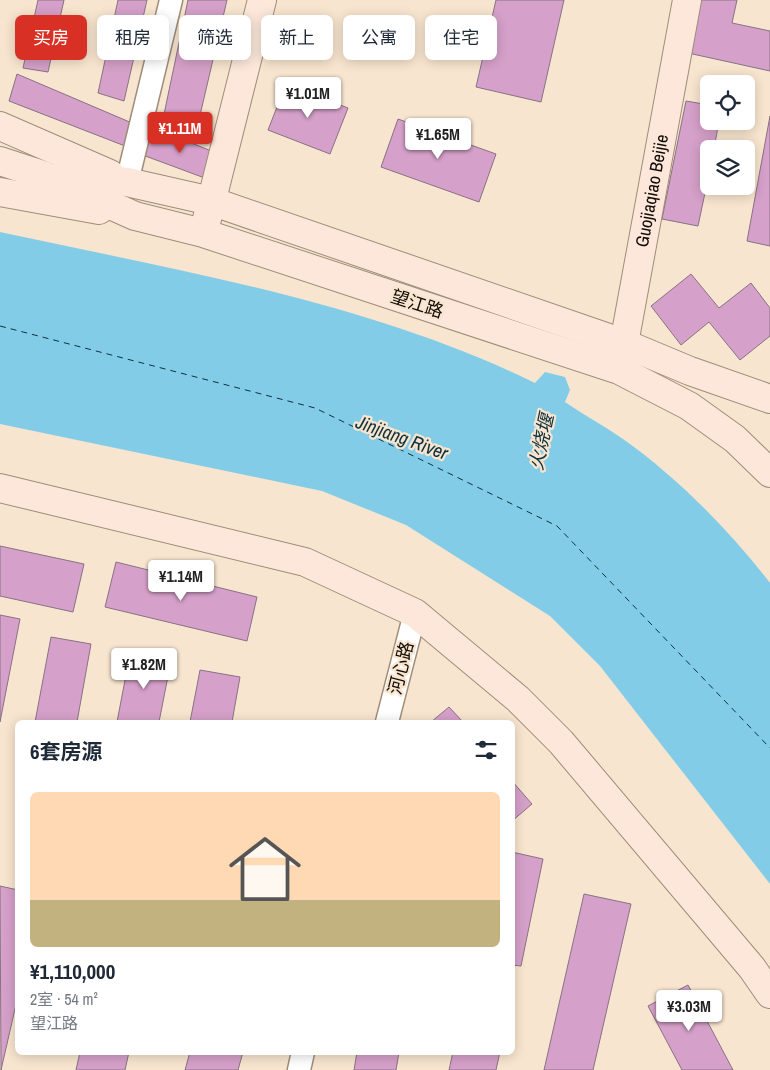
<!DOCTYPE html>
<html lang="zh">
<meta charset="utf-8">
<style>
:root{--surface:#fff;--page:#f2f2f3;--text:#1f2937;--muted:#747a83;--accent:#d93025}
body{margin:0;font-family:"Archivo Narrow","Noto Sans SC",sans-serif;background:var(--page);color:var(--text);height:100vh;display:flex;flex-direction:column;font-size:19px;white-space:nowrap}
*{box-sizing:border-box;margin:0}
p{font-size:16px;color:var(--muted)}
.icon{flex:none;width:28px;height:28px;fill:none;stroke:currentColor;stroke-width:2;stroke-linecap:round;stroke-linejoin:round}
.map{position:relative;flex:1;overflow:hidden}
.sheet{position:absolute;left:15px;top:720px;width:500px;height:335px;display:flex;flex-direction:column;background:var(--surface);border-radius:8px;box-shadow:0 2px 12px #0003}
.sheet>*{flex:none}
.top-card{position:absolute;left:15px;top:15px;width:500px;height:45px;display:flex;gap:10px}
.controls{position:absolute;left:700px;top:75px;display:grid;gap:10px}
.controls a{display:grid;place-items:center;width:55px;height:55px;border-radius:8px;background:var(--surface);box-shadow:0 2px 12px #0003;font-size:25px}
.price{position:absolute;translate:-50% -42px;padding:0 11px;border-radius:5px;background:#fff;color:#222;font-size:16px;line-height:32px;filter:drop-shadow(0 1px 2px #0008)}
.price::after{content:'';position:absolute;left:50%;top:30px;width:15px;height:11px;margin-left:-8px;background:inherit;clip-path:polygon(0 0,100% 0,50% 100%)}
.price.on{background:var(--accent);color:#fff}
ul{padding:0;list-style:none}
li{display:grid;align-content:center;gap:10px;height:265px;padding:0 15px}
li span{display:grid;place-items:center;height:155px;border-radius:8px;color:#555}
li>.icon{margin-inline-start:auto}
span .icon{width:90px;height:90px;fill:#fffc;stroke-width:1}
li b{font-size:21px}
h2{display:flex;justify-content:space-between;align-items:center;height:60px;padding:0 15px;font-size:21px}
.tag{padding:0 18px;border-radius:8px;background:var(--surface);box-shadow:0 2px 12px #0003;font-size:18px;line-height:45px}
.tag.on{background:var(--accent);color:#fff}
.map>svg:first-child{display:block}
</style>
<div class="map">
<svg width="770" height="1070" viewBox="0 0 770 1070">
<rect width="100%" height="100%" fill="#f8e5cf"/>
<path fill="#83cce8" d="M0 232C180 271 369 302 535 383L545 372 565 377 570 390 565 402C584 415 604 426 623 439 677 477 730 531 770 583V884L600 666 550 616 406 525 322 491 0 424Z"/>
<g fill="none" stroke-linecap="round" stroke-linejoin="round">
<path stroke="#0f313e" stroke-width="1" stroke-dasharray="6 5" stroke-linecap="butt" d="M0 326 315 408 557 526 770 748"/>
</g>
<g fill="#d5a0c9" stroke="#887283">
<path d="M38 0H64L48 72 23 68Z"/>
<path d="M118 0H147L124 101 98 93Z"/>
<path d="M188 0H227L197 128 163 119Z"/>
<path d="M496 0H564L541 102 476 87Z"/>
<path d="M699 0H737L732 23 770 31V71L688 53Z"/>
<path d="M17 74 132 123 125 146 9 101Z"/>
<path d="M286 84 348 108 330 154 268 130Z"/>
<path d="M686 101 709 105V121H719L714 149H709V174L698 226 662 219Z"/>
<path d="M770 116V246L747 241Z"/>
<path d="M398 119 496 154 479 202 381 167Z"/>
<path d="M151 127 219 154 210 180 140 154Z"/>
<path d="M691 274 719 308 751 283 770 308V336L740 360 709 322 681 345 651 306Z"/>
<path d="M0 546 84 564 73 612 0 596Z"/>
<path d="M116 562 257 597 247 641 105 607Z"/>
<path d="M0 615 20 619 0 722Z"/>
<path d="M51 637 91 644 77 722H35Z"/>
<path d="M130 654 171 661 159 722H117Z"/>
<path d="M200 670 240 677 232 722H190Z"/>
<path d="M449 707 463 722H431Z"/>
<path d="M512 781 532 804 512 821Z"/>
<path d="M512 852 543 859 521 966 512 965Z"/>
<path d="M0 886 18 890V996L1 1070Z"/>
<path d="M584 894 631 904 593 1070H544Z"/>
<path d="M688 985 733 1070H682L648 1006Z"/>
<path d="M80 1052H129L125 1070H76Z"/>
<path d="M190 1052H243L238 1070H185Z"/>
<path d="M357 1052H399L396 1070H354Z"/>
<path d="M453 1052H500L496 1070H449Z"/>
</g>
<g fill="none" stroke-linecap="round" stroke-linejoin="round">
<defs>
<g id="street">
<path d="M127 182 171 0"/>
<path d="M387 722 415 613"/>
<path d="M299 1070 303 1052"/>
</g>
<g id="secondary">
<path d="M0 126 110 174"/>
<path d="M0 161 43 175 135 216 203 233 619 370 689 406 735 439 770 473"/>
<path d="M63 176 127 182 211 201 623 343 690 371 770 399"/>
<path d="M0 192 99 210"/>
<path d="M207 219 262 0"/>
<path id="s1" d="M621 360 687 0"/>
<path d="M0 488 305 562 415 613 518 699 561 742 752 968 770 994"/>
</g>
</defs>
<use href="#street" stroke="#9e8d78" stroke-width="25"/>
<use href="#secondary" stroke="#9e8d78" stroke-width="30"/>
<use href="#street" stroke="#fff" stroke-width="22"/>
<use href="#secondary" stroke="#fce7da" stroke-width="28"/>
</g>
<g text-anchor="middle" stroke-width="4.5" stroke-linejoin="round" paint-order="stroke">
<g font-size="18" fill="#110a04" stroke="#f8e5cf">
<text dy="6" stroke="none"><textPath href="#s1" startOffset="172">Guojiaqiao Beijie</textPath></text>
<text transform="translate(417 304) rotate(18)" y="6">望江路</text>
<text transform="translate(401 668) rotate(-76)" y="6">河心路</text>
</g>
<g font-size="19" font-style="italic" fill="#0f313e" stroke="#f8e5cf">
<text transform="translate(402 437) rotate(20)" y="7">Jinjiang River</text>
<text transform="translate(541 442) rotate(-78)" y="7">火烧堰</text>
</g>
</g>
</svg>
<div class="controls">
<a><svg class="icon" aria-label="locate" viewBox="0 0 24 24"><circle cx="12" cy="12" r="6"/><path d="M12 2v4M12 18v4M2 12h4M18 12h4"/></svg></a>
<a><svg class="icon" aria-label="layers" viewBox="0 0 24 24"><path d="M12 4l9 5-9 5-9-5zM3 14l9 5 9-5"/></svg></a>
</div>
<b class="price" style="left:308px;top:119px">¥1.01M</b>
<b class="price on" style="left:180px;top:154px">¥1.11M</b>
<b class="price" style="left:438px;top:160px">¥1.65M</b>
<b class="price" style="left:181px;top:602px">¥1.14M</b>
<b class="price" style="left:144px;top:690px">¥1.82M</b>
<b class="price" style="left:689px;top:1032px">¥3.03M</b>
<div class="top-card">
<a class="tag on">买房</a>
<a class="tag">租房</a>
<a class="tag">筛选</a>
<a class="tag">新上</a>
<a class="tag">公寓</a>
<a class="tag">住宅</a>
</div>
<section class="sheet">
<h2>6套房源<svg class="icon" aria-label="filters" viewBox="0 0 24 24"><path d="M4 7h16M4 17h16"/><circle cx="9" cy="7" r="2"/><circle cx="15" cy="17" r="2"/></svg></h2>
<ul>
<li><span style="background:linear-gradient(#ffd9b3 70%,#c2b280 0)"><svg class="icon" aria-label="home" viewBox="0 0 24 24"><path d="M3 11l9-7 9 7M6 9v11h12V9"/></svg></span><div><b>¥1,110,000</b><p>2室 · 54 m²</p><p>望江路</p></div></li>
</ul>
</section>
</div>
